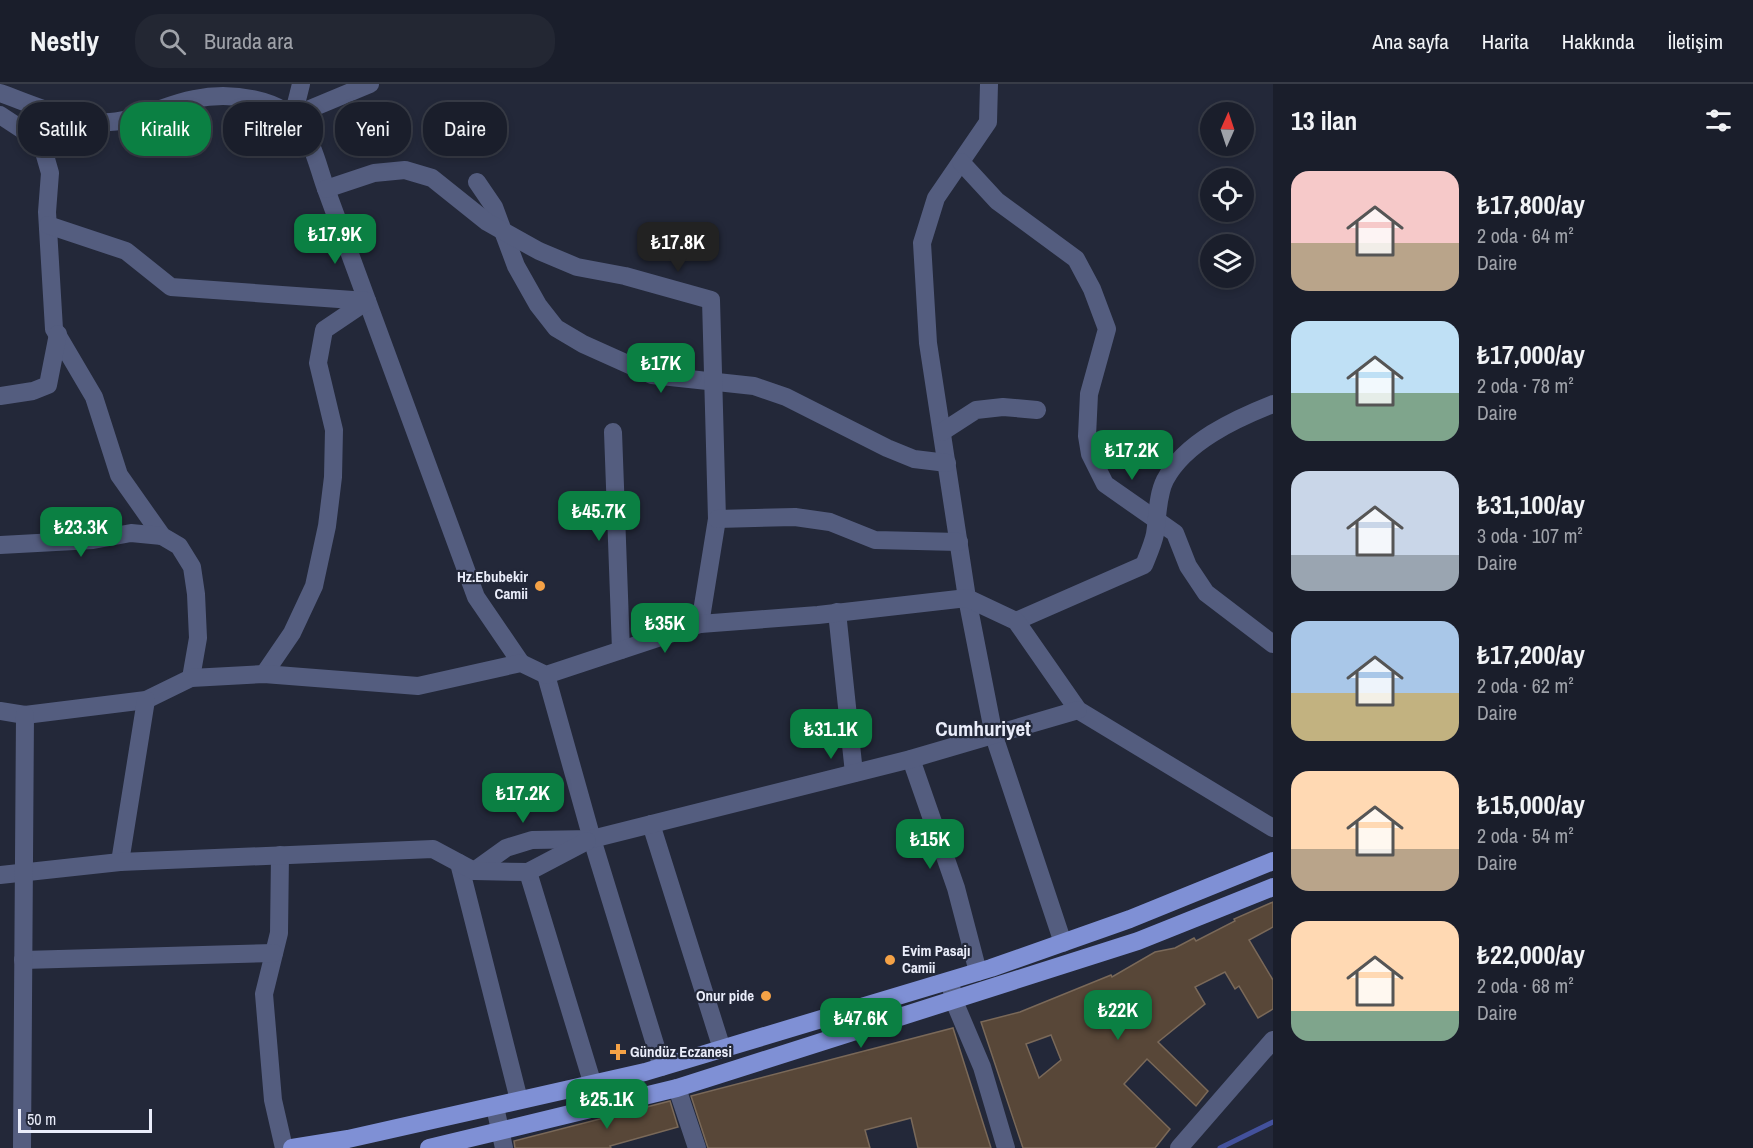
<!DOCTYPE html>
<html lang="tr">
<meta charset="utf-8">
<style>
:root{--surface:#1a1e2b;--page:#232733;--text:#f1f3f6;--muted:#9fa2a9;--line:#383c47;--accent:#0b8043}
body{margin:0;font-family:"Archivo Narrow",sans-serif;background:var(--page);color:var(--text);height:100vh;display:flex;flex-direction:column;font-size:22px;white-space:nowrap}
*{box-sizing:border-box;margin:0}
p{font-size:20px;color:var(--muted)}
.icon{flex:none;width:33px;height:33px;fill:none;stroke:currentColor;stroke-width:2;stroke-linecap:round;stroke-linejoin:round}
.map{position:relative;flex:1;overflow:hidden}
.sheet{display:flex;flex-direction:column;background:var(--surface);width:480px}
.sheet>*{flex:none}
.hud{position:absolute;left:18px;top:18px;width:570px;height:54px;display:flex;gap:12px}
.needle{width:39px;rotate:3deg}
.controls{position:absolute;left:1200px;top:18px;display:grid;gap:12px}
.controls a{display:grid;place-items:center;width:54px;height:54px;border-radius:50%;background:var(--surface);box-shadow:0 3px 9px #0003,0 0 0 2px var(--line);font-size:30px}
.scale{position:absolute;left:18px;bottom:15px;width:134px;box-sizing:border-box;padding-left:6px;border:3px solid #eaedfa;border-top:0;font-size:16px;line-height:21px;white-space:nowrap;color:#eaedfa;-webkit-text-stroke:4px #232839;paint-order:stroke}
.price{position:absolute;translate:-50% -51px;padding:0 14px;border-radius:12px;background:var(--accent);color:#fff;font-size:20px;line-height:39px;filter:drop-shadow(0 2px 3px #0008)}
.price::after{content:'';position:absolute;left:50%;top:36px;width:18px;height:14px;margin-left:-9px;background:inherit;clip-path:polygon(0 0,100% 0,50% 100%)}
.price.on{background:#222;color:#fff}
ul{padding:0;list-style:none}
li{display:flex;align-items:center;gap:18px;height:150px;padding:0 18px}
li span{display:grid;place-items:center;flex:none;width:168px;height:120px;border-radius:18px;color:#555}
li>.icon{margin-inline-start:auto}
span .icon{width:72px;height:72px;fill:#fffc;stroke-width:1}
li b{font-size:26px}
h2{display:flex;justify-content:space-between;align-items:center;height:72px;padding:0 18px;font-size:26px}
.pill{padding:0 21px;border-radius:24px;background:var(--surface);box-shadow:0 3px 9px #0003,0 0 0 2px var(--line);font-size:21px;line-height:54px}
.pill.on{background:var(--accent);color:#fff}
header{display:flex;align-items:center;gap:36px;box-sizing:border-box;height:84px;padding:0 30px;background:var(--surface);border-bottom:2px solid var(--line)}
header strong{font-size:28px}
nav{display:flex;gap:33px;margin-inline-start:auto;font-size:21px}
.search{width:420px;height:54px;background:var(--page);display:flex;align-items:center;gap:15px;box-sizing:border-box;padding:0 21px;border-radius:24px;color:var(--muted);font-size:22px}
main{display:flex;flex:1;min-height:0}
.map>svg:first-child{display:block}
</style>
<header>
<strong>Nestly</strong>
<div class="search"><svg class="icon" aria-label="search" viewBox="0 0 24 24"><circle cx="10" cy="10" r="6"/><path d="M15 15l6 6"/></svg>Burada ara</div>
<nav><a>Ana sayfa</a><a>Harita</a><a>Hakkında</a><a>İletişim</a></nav>
</header>
<main>
<div class="map">
<svg width="1273" height="1064" viewBox="0 0 1273 1064">
<rect width="100%" height="100%" fill="#232839"/>
<g fill="none" stroke-linecap="round" stroke-linejoin="round">
<path stroke="#43519c" stroke-width="5" d="M1220 1064 1273 1038"/>
</g>
<g fill="#584738" stroke="#7a6959" stroke-width="1.5" fill-rule="evenodd">
<path d="M1273 818V843L1249 856 1273 896V925L1258 934 1239 902 1235 905 1225 888 1195 903 1205 920 1158 958 1208 1007 1196 1022 1147 975 1124 1000 1170 1045 1155 1064H1023L981 938 1020 928 1111 891 1112 893 1155 868 1175 864 1194 854 1196 857 1235 837 1234 835ZM1051 951 1061 976 1039 994 1026 960Z"/>
<path d="M953 944 991 1064H918L911 1034 865 1046 870 1064H708L691 1012Z"/>
<path d="M670 1017 678 1043 610 1062 611 1064H515L514 1057Z"/>
</g>
<g fill="none" stroke-linecap="round" stroke-linejoin="round">
<g stroke="#545d7f" stroke-width="18">
<path d="M989 0 988 38 936 114 922 159 928 259 967 514 994 652 1063 859"/>
<path d="M0 9C34 21 74 40 110 38 140 36 166 20 194 15 229 8 282 13 303 45 314 62 319 86 326 105L476 513 521 579"/>
<path d="M0 31 32 52 44 68 50 89 47 128 54 245 94 313 119 391 162 452 179 462 192 483 196 510 198 554 191 594"/>
<path d="M293 32 370 0"/>
<path d="M293 32 301 0"/>
<path d="M961 78 997 117 1076 175 1092 205 1107 245 1089 310 1087 352 1090 370 1105 400 1175 449 1188 482 1206 509 1273 560"/>
<path d="M477 98 494 123 516 182 538 221 556 244 583 260 652 291 754 302 786 313 887 364 914 375 947 379"/>
<path d="M326 105 374 89 405 86 432 94 487 138 539 167 577 183 625 192 711 216 717 435 700 540"/>
<path d="M48 141 126 167 171 203 367 217 324 246 318 279 334 346 333 393 327 442 314 502 292 549 264 590"/>
<path d="M0 312 33 307 48 301 58 250"/>
<path d="M613 348 621 566"/>
<path d="M942 348 976 326 1003 323 1037 326"/>
<path d="M717 435 795 433 830 438 875 456 959 458"/>
<path d="M0 461 93 456 131 449 162 452"/>
<path d="M837 528 854 689"/>
<path d="M1016 537 1144 481C1148 471 1153 460 1155 450 1158 432 1157 412 1165 396 1185 358 1235 335 1273 320"/>
<path d="M546 591 592 755 662 983"/>
<path d="M0 627 25 631 146 616 191 594 264 590 418 602 521 579 546 591 700 540 818 531 967 514 1016 537 1078 626 1273 744"/>
<path d="M911 675 956 804 978 888"/>
<path d="M651 740 722 965"/>
<path d="M280 771 279 849 264 910 273 1016 284 1064"/>
<path d="M120 778 146 616"/>
<path d="M459 779 519 1016"/>
<path d="M474 787 506 764 532 756 592 755 911 675 1078 626"/>
<path d="M528 788 593 1001"/>
<path d="M0 791 120 778 433 765 474 787 528 788 587 757"/>
<path d="M23 876 274 869"/>
<path d="M950 897 954 917 982 983 1006 1064"/>
<path d="M677 1004 697 1064"/>
<path d="M495 1023 504 1064"/>
<path d="M22 1064 25 631"/>
<path d="M1179 1064 1273 956"/>
</g>
<g stroke="#7f90d5" stroke-width="18">
<path d="M292 1064 348 1055 645 988 991 884 1130 835 1273 777"/>
<path d="M429 1064 677 1004 1138 857 1273 803"/>
</g>
</g>
<g fill="#f5a246" stroke="#232839" stroke-width="2">
<circle cx="540" cy="502" r="6"/>
<circle cx="890" cy="876" r="6"/>
<circle cx="766" cy="912" r="6"/>
<path d="M615 959h6v6h6v6h-6v6h-6v-6h-6v-6h6z"/>
</g>
<g text-anchor="middle" stroke-width="4.5" stroke-linejoin="round" paint-order="stroke">
<g font-size="15" font-weight="bold" fill="#eaedfa" stroke="#232839" text-anchor="end">
<text x="528" y="498">Hz.Ebubekir<tspan x="528" dy="17">Camii</tspan></text>
<text x="902" y="872" text-anchor="start">Evim Pasajı<tspan x="902" dy="17">Camii</tspan></text>
<text x="754" y="917">Onur pide</text>
<text x="630" y="973" text-anchor="start">Gündüz Eczanesi</text>
</g>
<g font-size="21" font-weight="bold" fill="#eaedfa" stroke="#232839">
<text x="983" y="652">Cumhuriyet</text>
</g>
</g>
</svg>
<div class="controls">
<a><svg class="needle" viewBox="-14 -14 28 28"><path d="M0-13l5 13h-10z" fill="#e53935"/><path d="M0 13l5-13h-10z" fill="#9fa2a9"/></svg></a>
<a><svg class="icon" aria-label="locate" viewBox="0 0 24 24"><circle cx="12" cy="12" r="6"/><path d="M12 2v4M12 18v4M2 12h4M18 12h4"/></svg></a>
<a><svg class="icon" aria-label="layers" viewBox="0 0 24 24"><path d="M12 4l9 5-9 5-9-5zM3 14l9 5 9-5"/></svg></a>
</div>
<div class="scale">50 m</div>
<b class="price" style="left:335px;top:181px">₺17.9K</b>
<b class="price on" style="left:678px;top:189px">₺17.8K</b>
<b class="price" style="left:661px;top:310px">₺17K</b>
<b class="price" style="left:1132px;top:397px">₺17.2K</b>
<b class="price" style="left:599px;top:458px">₺45.7K</b>
<b class="price" style="left:81px;top:474px">₺23.3K</b>
<b class="price" style="left:665px;top:570px">₺35K</b>
<b class="price" style="left:831px;top:676px">₺31.1K</b>
<b class="price" style="left:523px;top:740px">₺17.2K</b>
<b class="price" style="left:930px;top:786px">₺15K</b>
<b class="price" style="left:1118px;top:957px">₺22K</b>
<b class="price" style="left:861px;top:965px">₺47.6K</b>
<b class="price" style="left:607px;top:1046px">₺25.1K</b>
<div class="hud">
<a class="pill">Satılık</a>
<a class="pill on">Kiralık</a>
<a class="pill">Filtreler</a>
<a class="pill">Yeni</a>
<a class="pill">Daire</a>
</div>
</div>
<section class="sheet">
<h2>13 ilan<svg class="icon" aria-label="filters" viewBox="0 0 24 24"><path d="M4 7h16M4 17h16"/><circle cx="9" cy="7" r="2"/><circle cx="15" cy="17" r="2"/></svg></h2>
<ul>
<li><span style="background:linear-gradient(#f6c9c9 60%,#b9a48a 0)"><svg class="icon" aria-label="home" viewBox="0 0 24 24"><path d="M3 11l9-7 9 7M6 9v11h12V9"/></svg></span><div><b>₺17,800/ay</b><p>2 oda · 64 m²</p><p>Daire</p></div></li>
<li><span style="background:linear-gradient(#bfe0f5 60%,#7fa58c 0)"><svg class="icon" aria-label="home" viewBox="0 0 24 24"><path d="M3 11l9-7 9 7M6 9v11h12V9"/></svg></span><div><b>₺17,000/ay</b><p>2 oda · 78 m²</p><p>Daire</p></div></li>
<li><span style="background:linear-gradient(#c9d6e8 70%,#9aa5b1 0)"><svg class="icon" aria-label="home" viewBox="0 0 24 24"><path d="M3 11l9-7 9 7M6 9v11h12V9"/></svg></span><div><b>₺31,100/ay</b><p>3 oda · 107 m²</p><p>Daire</p></div></li>
<li><span style="background:linear-gradient(#a9c7e8 60%,#c2b280 0)"><svg class="icon" aria-label="home" viewBox="0 0 24 24"><path d="M3 11l9-7 9 7M6 9v11h12V9"/></svg></span><div><b>₺17,200/ay</b><p>2 oda · 62 m²</p><p>Daire</p></div></li>
<li><span style="background:linear-gradient(#ffd9b3 65%,#b9a48a 0)"><svg class="icon" aria-label="home" viewBox="0 0 24 24"><path d="M3 11l9-7 9 7M6 9v11h12V9"/></svg></span><div><b>₺15,000/ay</b><p>2 oda · 54 m²</p><p>Daire</p></div></li>
<li><span style="background:linear-gradient(#ffd9b3 75%,#7fa58c 0)"><svg class="icon" aria-label="home" viewBox="0 0 24 24"><path d="M3 11l9-7 9 7M6 9v11h12V9"/></svg></span><div><b>₺22,000/ay</b><p>2 oda · 68 m²</p><p>Daire</p></div></li>
</ul>
</section>
</main>
